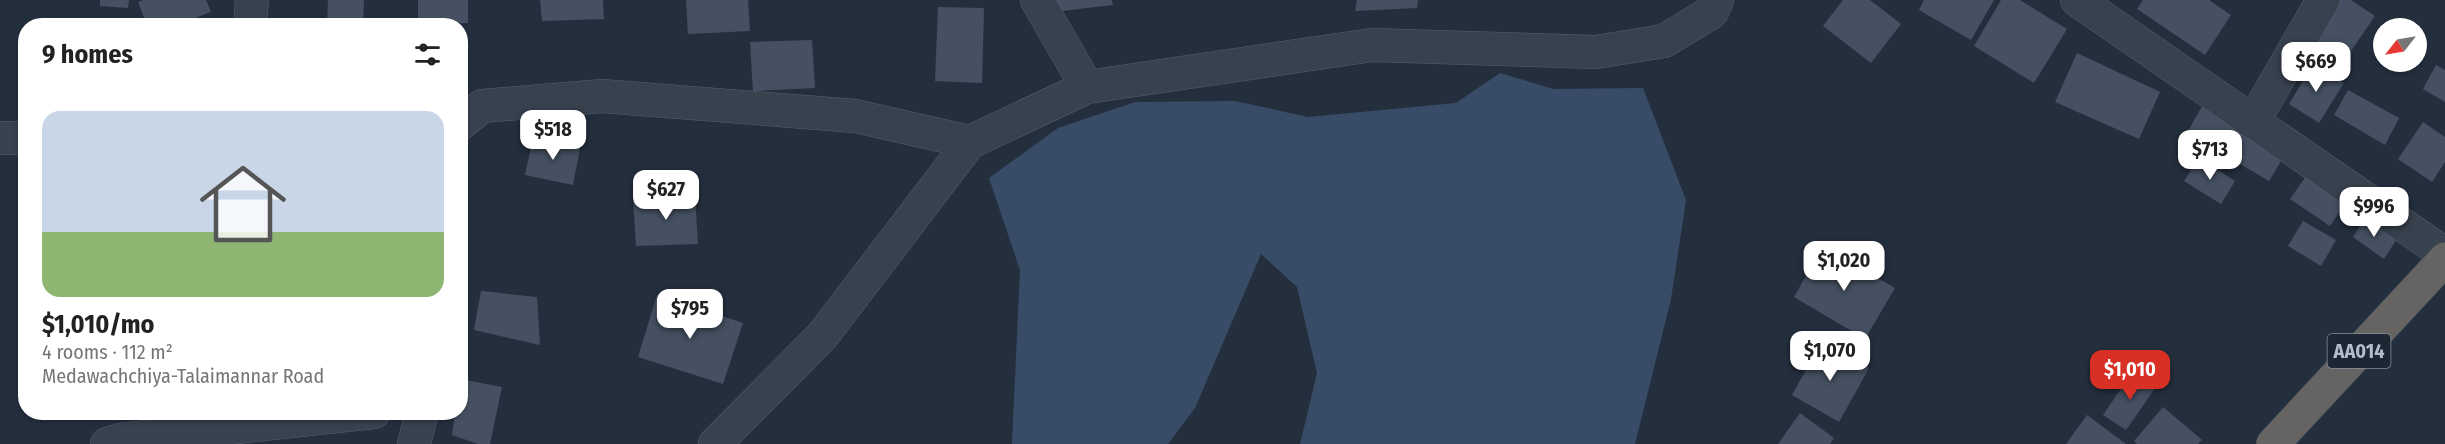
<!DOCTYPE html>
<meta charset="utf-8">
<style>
:root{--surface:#fff;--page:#f6f6f6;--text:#222;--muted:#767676;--accent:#d93025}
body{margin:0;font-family:"Fira Sans Condensed",sans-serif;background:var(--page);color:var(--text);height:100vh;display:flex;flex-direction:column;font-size:22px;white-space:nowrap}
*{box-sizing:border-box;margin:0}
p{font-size:20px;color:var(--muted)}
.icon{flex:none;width:33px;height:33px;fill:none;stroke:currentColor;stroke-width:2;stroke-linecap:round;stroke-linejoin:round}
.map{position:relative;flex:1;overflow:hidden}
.sheet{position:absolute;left:18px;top:18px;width:450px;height:402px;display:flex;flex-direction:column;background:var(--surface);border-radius:24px;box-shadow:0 2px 4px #0004}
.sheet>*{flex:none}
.needle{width:39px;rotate:239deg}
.fabs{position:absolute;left:2373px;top:18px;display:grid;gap:12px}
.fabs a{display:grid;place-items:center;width:54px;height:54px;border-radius:50%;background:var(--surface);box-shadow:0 2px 4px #0004;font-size:30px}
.price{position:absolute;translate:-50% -51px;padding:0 14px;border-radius:12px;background:#fff;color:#222;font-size:20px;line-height:39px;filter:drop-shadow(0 2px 3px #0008)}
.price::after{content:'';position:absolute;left:50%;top:36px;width:18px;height:14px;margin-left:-9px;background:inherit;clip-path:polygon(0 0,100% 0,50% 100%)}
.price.current{background:var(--accent);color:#fff}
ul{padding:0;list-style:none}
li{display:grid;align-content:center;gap:12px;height:318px;padding:0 24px}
li span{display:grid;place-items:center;height:186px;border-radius:18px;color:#555}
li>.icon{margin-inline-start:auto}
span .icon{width:108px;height:108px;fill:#fffc;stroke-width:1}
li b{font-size:26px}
h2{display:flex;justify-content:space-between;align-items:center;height:72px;padding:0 24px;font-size:26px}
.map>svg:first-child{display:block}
</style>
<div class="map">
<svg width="2445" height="444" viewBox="0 0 2445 444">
<rect width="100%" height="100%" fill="#242f3e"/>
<path fill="#394c67" d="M1500 73 1553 89 1643 88 1686 200 1671 299 1635 444H1300L1317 373 1297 287 1261 254 1195 408 1168 444H1012L1020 270 989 178 1058 128 1135 102 1235 101 1308 117 1456 103Z"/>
<g fill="#455162">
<path d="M100 0H129L128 8 100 6Z"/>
<path d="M144 0H206L211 12 174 26H147L138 2Z"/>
<path d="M328 0H364L363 26 327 25Z"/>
<path d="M418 0H468V23L418 24Z"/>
<path d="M540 0H603L604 19 542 21Z"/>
<path d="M686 0H748L750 31 688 34Z"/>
<path d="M1047 0H1112L1113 5 1053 12Z"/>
<path d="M1357 0H1418L1417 8 1355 11Z"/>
<path d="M1843 0H1870L1901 24 1871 63 1823 26Z"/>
<path d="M1924 0H1994L1971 40 1919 10Z"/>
<path d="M2001 0H2020L2067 29 2034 83 1974 46Z"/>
<path d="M2143 0H2209L2231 15 2205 55 2137 9Z"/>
<path d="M2333 0H2351L2375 16 2340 67 2304 42Z"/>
<path d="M938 7 984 8 982 83 935 81Z"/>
<path d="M812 40 815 88 753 91 750 42Z"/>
<path d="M2077 53 2160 92 2139 139 2055 102Z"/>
<path d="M2313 64 2344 83 2319 123 2289 104Z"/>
<path d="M2436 65 2445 70V102L2423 89Z"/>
<path d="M2348 90 2399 118 2385 145 2334 115Z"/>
<path d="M2205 101 2275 142 2269 153 2281 161 2269 181 2187 133Z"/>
<path d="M2423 122 2445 137V162L2432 182 2398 159Z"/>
<path d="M533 137 580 148 573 185 525 175Z"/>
<path d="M2199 158 2235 181 2221 204 2184 181Z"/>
<path d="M2309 172 2348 199 2330 226 2290 199Z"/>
<path d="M695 195 698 244 636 246 633 198Z"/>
<path d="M2365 218 2396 240 2384 259 2353 237Z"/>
<path d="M2303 221 2336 240 2321 266 2288 246Z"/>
<path d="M1823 246 1895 288 1865 339 1794 297Z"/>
<path d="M481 291 537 297 540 345 474 330Z"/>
<path d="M657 295 743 323 723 384 638 357Z"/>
<path d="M1822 341 1869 368 1839 422 1792 395Z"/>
<path d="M2133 371 2156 387 2126 430 2103 415Z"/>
<path d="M460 379 502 387 490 444H478L452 435 455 412H460Z"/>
<path d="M2163 407 2202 440 2198 444H2137L2134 441Z"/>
<path d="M1800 413 1834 438 1830 444H1778Z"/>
<path d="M2087 415 2126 444H2066Z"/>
</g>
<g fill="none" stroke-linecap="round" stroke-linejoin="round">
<defs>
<g id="minor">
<path d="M1037 0 1087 87"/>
<path d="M2077 0 2445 254"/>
<path d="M250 26 252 0"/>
<path d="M2253 122 2323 0"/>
<path d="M460 124 482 106 602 96 855 116 970 142"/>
<path d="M0 138H26"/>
<path d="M107 444 120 440 374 412"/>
<path d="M414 444 422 412"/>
<path d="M715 444 823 335 970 142 1087 87 1372 45 1596 52 1664 41 1712 12 1717 0"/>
</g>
<path id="trunk" d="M2273 444 2445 259"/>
</defs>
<use href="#minor" stroke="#565f6c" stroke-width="34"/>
<use href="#trunk" stroke="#434c59" stroke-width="34"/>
<use href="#minor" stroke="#38414e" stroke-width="33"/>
<use href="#trunk" stroke="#656462" stroke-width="33"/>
</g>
<g text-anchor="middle" stroke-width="4.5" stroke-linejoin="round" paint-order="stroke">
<rect fill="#1d2633" stroke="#878f9c" stroke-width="1.5" x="2327.5" y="334" width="63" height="34" rx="4.5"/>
<g font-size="20" font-weight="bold" fill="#b4bcc9">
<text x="2359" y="358">AA014</text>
</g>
</g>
</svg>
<div class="fabs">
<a><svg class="needle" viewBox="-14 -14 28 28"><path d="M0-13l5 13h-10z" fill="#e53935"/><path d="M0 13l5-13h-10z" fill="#767676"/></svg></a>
</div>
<b class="price" style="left:2316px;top:93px">$669</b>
<b class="price" style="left:553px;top:161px">$518</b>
<b class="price" style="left:2210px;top:181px">$713</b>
<b class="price" style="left:666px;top:221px">$627</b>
<b class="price" style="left:2374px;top:238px">$996</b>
<b class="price" style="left:1844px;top:292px">$1,020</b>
<b class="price" style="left:690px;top:340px">$795</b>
<b class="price" style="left:1830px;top:382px">$1,070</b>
<b class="price current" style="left:2130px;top:401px">$1,010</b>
<section class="sheet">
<h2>9 homes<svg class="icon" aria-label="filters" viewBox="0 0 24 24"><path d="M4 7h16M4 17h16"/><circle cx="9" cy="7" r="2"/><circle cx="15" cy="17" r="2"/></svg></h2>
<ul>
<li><span style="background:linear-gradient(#c9d6e8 65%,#8fb573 0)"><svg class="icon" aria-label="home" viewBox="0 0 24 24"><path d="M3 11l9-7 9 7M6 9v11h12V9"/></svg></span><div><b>$1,010/mo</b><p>4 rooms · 112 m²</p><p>Medawachchiya-Talaimannar Road</p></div></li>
</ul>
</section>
</div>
